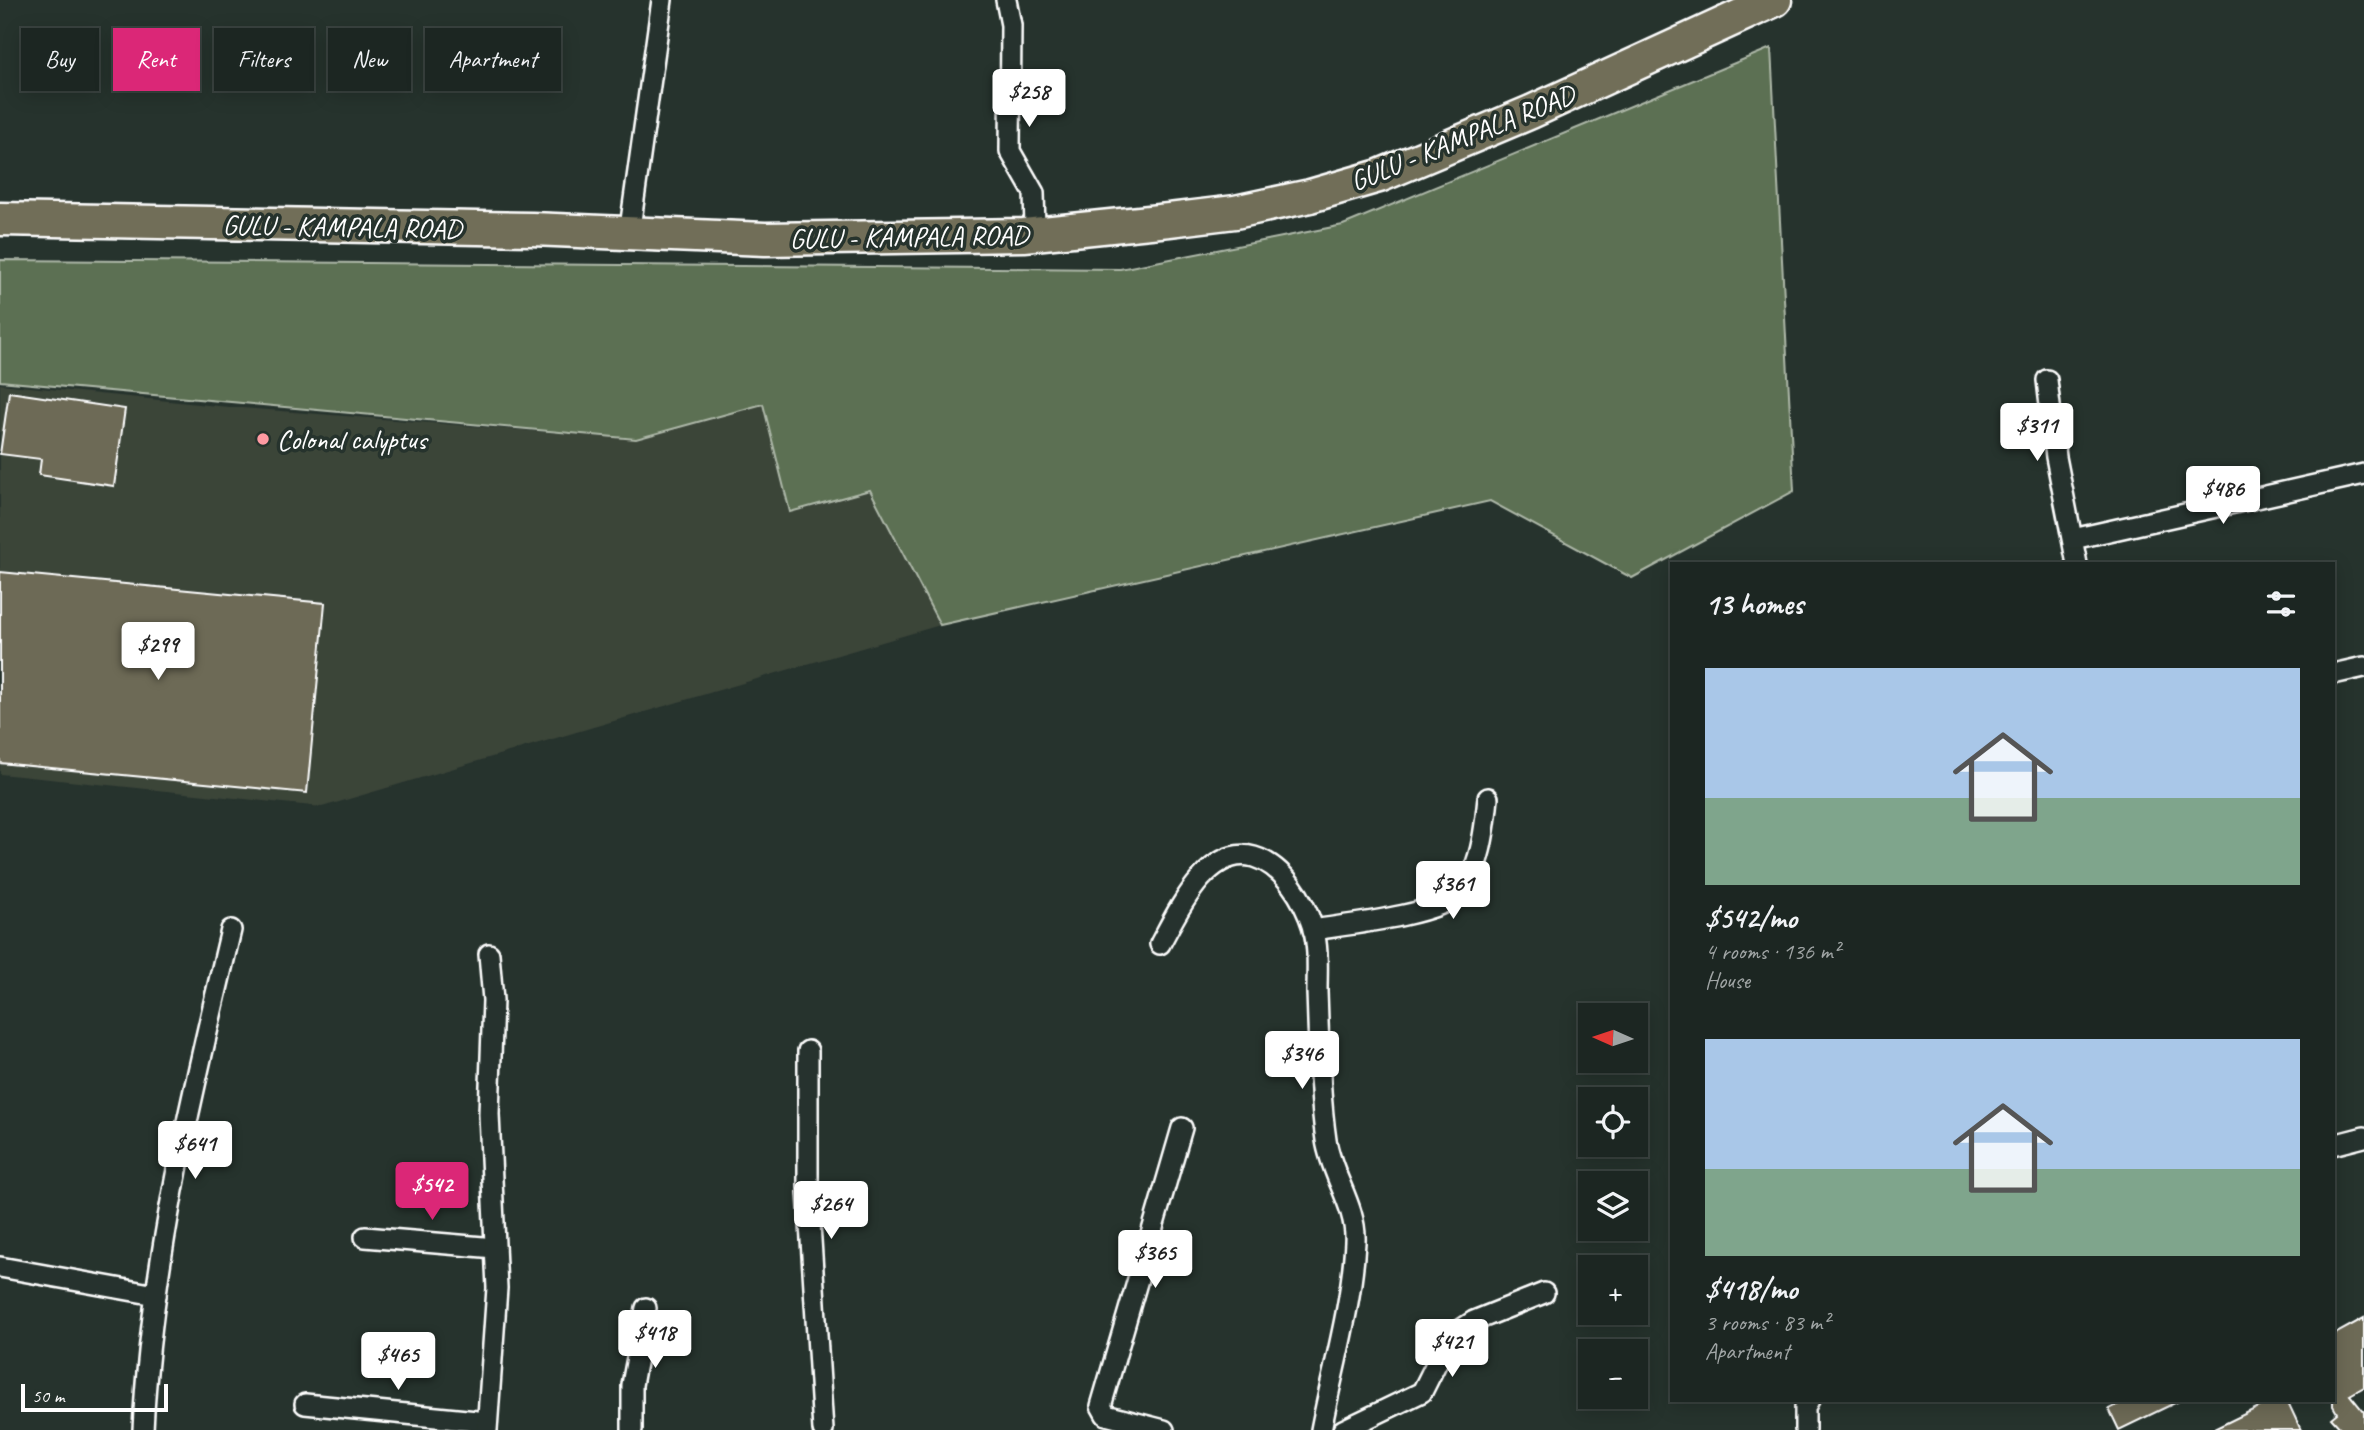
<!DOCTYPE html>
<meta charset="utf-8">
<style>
:root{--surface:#1c2622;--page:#29322f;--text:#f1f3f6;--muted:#a0a5a5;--line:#3a4340;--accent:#db2777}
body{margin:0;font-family:Caveat,sans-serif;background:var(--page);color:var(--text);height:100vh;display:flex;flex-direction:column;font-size:26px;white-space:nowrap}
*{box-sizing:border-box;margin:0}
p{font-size:23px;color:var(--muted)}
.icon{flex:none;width:38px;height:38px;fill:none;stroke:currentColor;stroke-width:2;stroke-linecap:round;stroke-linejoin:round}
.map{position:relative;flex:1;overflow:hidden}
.drawer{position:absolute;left:1670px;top:562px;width:665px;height:840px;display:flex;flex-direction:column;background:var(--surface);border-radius:0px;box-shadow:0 4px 18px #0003,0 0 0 2px var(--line)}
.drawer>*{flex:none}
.hud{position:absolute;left:21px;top:28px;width:665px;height:63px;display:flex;gap:14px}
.needle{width:46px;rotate:273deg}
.fabs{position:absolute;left:1578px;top:1003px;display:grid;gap:14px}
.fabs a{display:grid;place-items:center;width:70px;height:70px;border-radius:0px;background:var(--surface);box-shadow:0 4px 18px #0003,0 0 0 2px var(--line);font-size:35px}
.scale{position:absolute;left:21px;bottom:18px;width:147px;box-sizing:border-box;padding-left:7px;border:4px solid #fff;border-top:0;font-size:19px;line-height:24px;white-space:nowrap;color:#fff;-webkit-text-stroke:5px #26332d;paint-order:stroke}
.price{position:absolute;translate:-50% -60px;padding:0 16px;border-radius:7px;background:#fff;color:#222;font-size:23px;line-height:46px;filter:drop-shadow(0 2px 4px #0008)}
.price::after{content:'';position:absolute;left:50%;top:42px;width:21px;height:16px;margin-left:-10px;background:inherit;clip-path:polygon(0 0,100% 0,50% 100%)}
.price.on{background:var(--accent);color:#fff}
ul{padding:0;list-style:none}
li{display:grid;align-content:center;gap:14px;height:371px;padding:0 35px}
li span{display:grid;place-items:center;height:217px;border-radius:0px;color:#555}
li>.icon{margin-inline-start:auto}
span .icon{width:126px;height:126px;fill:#fffc;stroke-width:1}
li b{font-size:30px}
h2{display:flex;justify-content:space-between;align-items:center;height:84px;padding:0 35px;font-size:30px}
.pill{padding:0 24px;border-radius:0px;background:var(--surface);box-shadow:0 4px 18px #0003,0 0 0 2px var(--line);font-size:24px;line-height:63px}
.pill.on{background:var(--accent);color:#fff}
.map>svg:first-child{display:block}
</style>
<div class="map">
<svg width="2364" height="1430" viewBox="0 0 2364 1430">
<rect width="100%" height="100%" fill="#26332d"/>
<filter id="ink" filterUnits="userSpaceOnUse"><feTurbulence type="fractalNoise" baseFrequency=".0143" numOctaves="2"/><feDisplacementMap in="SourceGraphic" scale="14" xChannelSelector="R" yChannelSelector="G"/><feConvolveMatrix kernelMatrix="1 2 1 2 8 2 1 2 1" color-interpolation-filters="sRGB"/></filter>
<g filter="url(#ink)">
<path fill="#3b4439" d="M0 384 218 406 636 439 763 404 790 511 870 490 940 625 322 807 0 774Z"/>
<path fill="#5c7053" stroke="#aeb8a9" stroke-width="2" d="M1771 48 1794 491 1632 578 1490 501 940 625 870 490 790 512 763 404 636 439 0 381V260L1120 269 1343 225Z"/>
<g fill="#6d6a56" stroke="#fff" stroke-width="2">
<path d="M9 392 125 409 114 486 39 475 41 459 0 454Z"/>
<path d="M0 572 325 603 307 793 0 763Z"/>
<path d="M2364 1318V1387L2350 1395 2364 1412V1430H2342L2331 1418 2337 1413 2333 1406V1335Z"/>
<path d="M2127 1400H2181L2119 1430 2109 1409Z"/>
<path d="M2258 1400H2287L2301 1430H2212L2261 1406Z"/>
</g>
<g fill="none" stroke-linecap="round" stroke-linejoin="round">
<defs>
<g id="street">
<path d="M1006 0 1011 25 1010 151 1034 193 1035 227 1024 235"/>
<path d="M629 235 662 0"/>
<path d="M2047 380 2056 457 2077 564"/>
<path d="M2073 539 2364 474"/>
<path d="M2333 674 2364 667"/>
<path d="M1313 930C1345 925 1438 915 1458 894 1481 871 1485 828 1488 798"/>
<path d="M1160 944C1177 913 1208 844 1254 857 1284 866 1304 900 1313 928 1319 948 1317 972 1317 992 1319 1041 1319 1092 1326 1140 1331 1175 1357 1207 1355 1242 1352 1305 1333 1368 1321 1430"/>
<path d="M808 1051V1192L823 1430"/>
<path d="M2333 1145 2364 1137"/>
<path d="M365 1237 495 1248"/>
<path d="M0 1267 156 1295"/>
<path d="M305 1404 487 1422"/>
<path d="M143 1430C151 1260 192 1095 231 930"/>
<path d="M487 1430 497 1288 489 1114 493 1000 489 954"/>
<path d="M632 1430V1385L646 1308"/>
<path d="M1164 1430 1106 1415 1101 1406 1182 1128"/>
<path d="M1343 1430 1422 1392 1444 1348 1459 1331 1474 1321 1544 1293"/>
<path d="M1805 1430V1407L1809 1400"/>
</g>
<path id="primary" d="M0 219 532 229 765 239 1024 235 1169 220 1235 212 1310 196 1379 176 1531 112 1775 0"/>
</defs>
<use href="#street" stroke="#fff" stroke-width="24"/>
<use href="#primary" stroke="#fff" stroke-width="37"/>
<use href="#street" stroke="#26332d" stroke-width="19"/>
<use href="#primary" stroke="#716e59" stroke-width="32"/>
</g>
</g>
<circle fill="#ff9aa2" stroke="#26332d" stroke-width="2.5" cx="263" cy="439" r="7"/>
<g text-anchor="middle" stroke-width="7" stroke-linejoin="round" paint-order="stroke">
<g font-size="28" fill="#fff" stroke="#26332d">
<text transform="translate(1462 137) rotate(-22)" y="10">GULU - KAMPALA ROAD</text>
<text transform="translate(342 226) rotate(1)" y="10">GULU - KAMPALA ROAD</text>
<text transform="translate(909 236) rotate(-1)" y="10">GULU - KAMPALA ROAD</text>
</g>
<g font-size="28" fill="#fff" stroke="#26332d" text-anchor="start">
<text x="277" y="449">Colonal calyptus</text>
</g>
</g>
</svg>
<div class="fabs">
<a><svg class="needle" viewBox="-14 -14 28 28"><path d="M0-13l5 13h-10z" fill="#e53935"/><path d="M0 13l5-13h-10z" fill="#a0a5a5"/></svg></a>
<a><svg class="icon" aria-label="locate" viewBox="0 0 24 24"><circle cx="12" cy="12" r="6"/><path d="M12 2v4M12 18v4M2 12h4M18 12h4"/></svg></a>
<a><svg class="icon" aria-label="layers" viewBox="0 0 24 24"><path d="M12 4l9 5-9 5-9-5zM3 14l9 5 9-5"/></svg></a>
<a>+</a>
<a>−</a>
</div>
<div class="scale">50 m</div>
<b class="price" style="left:1029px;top:129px">$258</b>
<b class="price" style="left:2037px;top:463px">$311</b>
<b class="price" style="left:2223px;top:526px">$486</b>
<b class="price" style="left:158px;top:682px">$299</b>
<b class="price" style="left:1453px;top:921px">$361</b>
<b class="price" style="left:1302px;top:1091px">$346</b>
<b class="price" style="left:195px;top:1181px">$641</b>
<b class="price on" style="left:432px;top:1222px">$542</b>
<b class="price" style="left:831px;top:1241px">$264</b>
<b class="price" style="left:1155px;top:1290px">$365</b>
<b class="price" style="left:655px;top:1370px">$418</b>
<b class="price" style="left:1452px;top:1379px">$421</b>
<b class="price" style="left:398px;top:1392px">$465</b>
<div class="hud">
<a class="pill">Buy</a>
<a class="pill on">Rent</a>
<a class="pill">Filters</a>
<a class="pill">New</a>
<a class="pill">Apartment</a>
</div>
<section class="drawer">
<h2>13 homes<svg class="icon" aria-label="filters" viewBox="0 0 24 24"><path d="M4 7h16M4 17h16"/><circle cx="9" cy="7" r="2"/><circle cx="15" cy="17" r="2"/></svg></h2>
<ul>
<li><span style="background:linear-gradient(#a9c7e8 60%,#7fa58c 0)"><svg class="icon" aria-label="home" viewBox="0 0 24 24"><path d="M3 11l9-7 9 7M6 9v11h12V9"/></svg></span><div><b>$542/mo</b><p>4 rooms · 136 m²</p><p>House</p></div></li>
<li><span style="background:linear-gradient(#a9c7e8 60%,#7fa58c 0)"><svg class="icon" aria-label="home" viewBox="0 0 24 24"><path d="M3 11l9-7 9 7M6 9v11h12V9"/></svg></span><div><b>$418/mo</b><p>3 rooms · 83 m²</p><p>Apartment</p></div></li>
</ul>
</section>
</div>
